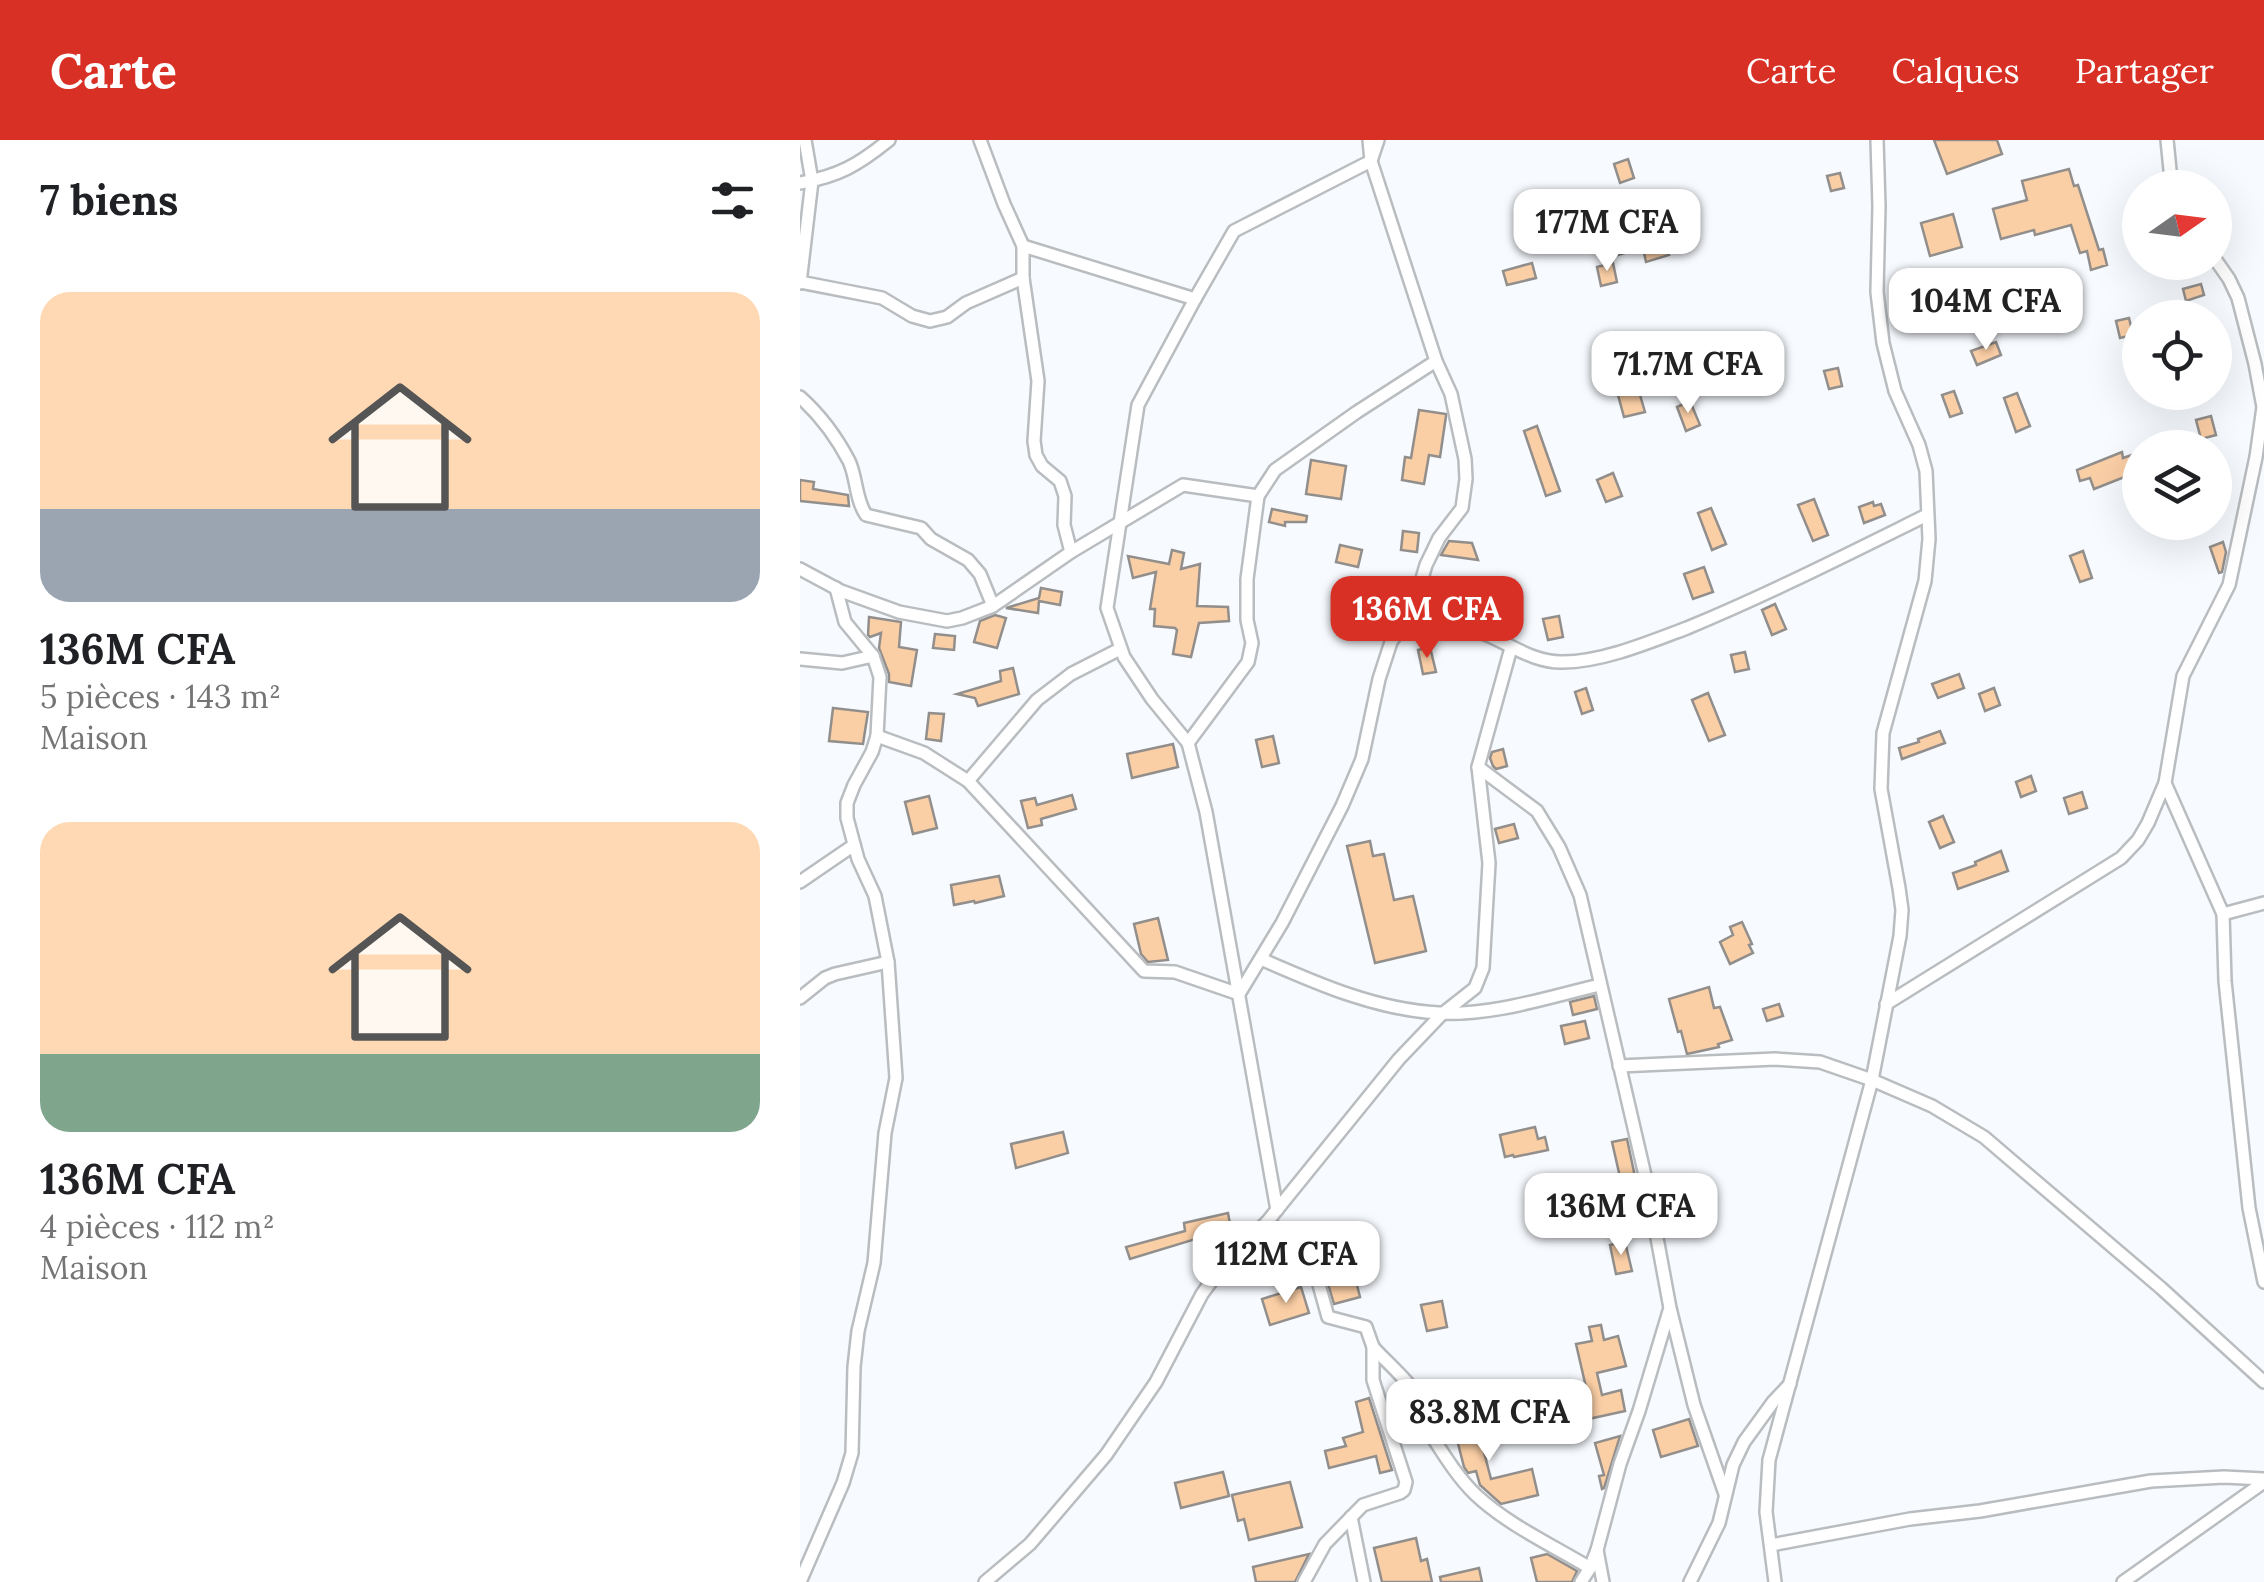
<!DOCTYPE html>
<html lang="fr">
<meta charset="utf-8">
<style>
:root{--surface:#fff;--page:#f2f2f2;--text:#202124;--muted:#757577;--accent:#d93025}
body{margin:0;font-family:Lora,serif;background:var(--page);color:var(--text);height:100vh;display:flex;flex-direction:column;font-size:38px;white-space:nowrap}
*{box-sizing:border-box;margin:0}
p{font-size:32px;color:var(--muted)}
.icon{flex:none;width:55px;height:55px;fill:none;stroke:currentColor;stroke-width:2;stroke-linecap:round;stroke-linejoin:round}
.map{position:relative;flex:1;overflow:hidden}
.side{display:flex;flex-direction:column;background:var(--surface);width:800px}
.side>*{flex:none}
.needle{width:65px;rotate:76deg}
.fabs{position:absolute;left:1322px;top:30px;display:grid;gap:20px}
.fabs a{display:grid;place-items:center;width:110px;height:110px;border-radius:50%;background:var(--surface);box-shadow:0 10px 40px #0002;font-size:50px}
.price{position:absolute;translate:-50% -85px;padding:0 22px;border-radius:20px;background:#fff;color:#222;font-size:32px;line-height:65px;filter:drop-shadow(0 2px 5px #0008)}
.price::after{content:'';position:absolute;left:50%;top:60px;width:30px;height:22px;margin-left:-15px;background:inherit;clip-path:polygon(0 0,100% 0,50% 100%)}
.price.current{background:var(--accent);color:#fff}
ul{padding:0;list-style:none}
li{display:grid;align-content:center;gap:20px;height:530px;padding:0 40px}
li span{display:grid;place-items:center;height:310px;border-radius:30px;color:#555}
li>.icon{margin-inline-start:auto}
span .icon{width:180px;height:180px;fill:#fffc;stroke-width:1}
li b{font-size:42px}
h2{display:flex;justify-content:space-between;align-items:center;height:120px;padding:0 40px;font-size:42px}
header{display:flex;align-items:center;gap:60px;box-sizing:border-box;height:140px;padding:0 50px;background:var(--accent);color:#fff}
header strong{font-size:48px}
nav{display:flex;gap:55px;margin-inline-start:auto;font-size:35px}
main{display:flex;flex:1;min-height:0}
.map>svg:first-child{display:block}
</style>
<header>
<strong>Carte</strong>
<nav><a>Carte</a><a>Calques</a><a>Partager</a></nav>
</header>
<main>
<section class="side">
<h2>7 biens<svg class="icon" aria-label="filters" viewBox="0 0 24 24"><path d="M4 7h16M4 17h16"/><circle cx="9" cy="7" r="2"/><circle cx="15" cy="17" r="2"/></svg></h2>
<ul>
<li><span style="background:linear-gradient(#ffd9b3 70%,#9aa5b1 0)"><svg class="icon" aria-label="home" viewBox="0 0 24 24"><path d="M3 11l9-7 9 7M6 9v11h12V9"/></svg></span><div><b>136M CFA</b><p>5 pièces · 143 m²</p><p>Maison</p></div></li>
<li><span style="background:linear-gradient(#ffd9b3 75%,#7fa58c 0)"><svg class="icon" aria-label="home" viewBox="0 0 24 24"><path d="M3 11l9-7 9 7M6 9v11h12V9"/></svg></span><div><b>136M CFA</b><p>4 pièces · 112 m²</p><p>Maison</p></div></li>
</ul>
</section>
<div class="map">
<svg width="1464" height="1442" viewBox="0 0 1464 1442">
<rect width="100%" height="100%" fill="#f7fafe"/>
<g fill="#fbcfa6" stroke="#928e8b" stroke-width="2.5">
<path d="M1134 0H1197L1202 14 1147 34Z"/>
<path d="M828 19 834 38 820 43 814 24Z"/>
<path d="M1269 29 1274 46 1278 45 1299 110 1303 109 1307 125 1291 130 1287 111 1280 113 1271 85 1235 95 1234 90 1201 99 1193 69 1227 60 1222 41Z"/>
<path d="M1040 33 1044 48 1031 51 1027 36Z"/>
<path d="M850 64 869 115 846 122 843 108 810 117 801 86 833 77 831 72Z"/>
<path d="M1153 74 1162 107 1130 116 1121 83Z"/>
<path d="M732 123 736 138 707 145 703 131Z"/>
<path d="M813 123 817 142 801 146 797 127Z"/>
<path d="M1134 144 1139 162 1123 166 1119 147Z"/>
<path d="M1401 144 1404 155 1386 161 1383 149Z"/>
<path d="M1179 160 1183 181 1160 190 1153 169 1165 166 1164 163Z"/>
<path d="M1329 178 1333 195 1320 198 1316 181Z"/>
<path d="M1196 202 1201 215 1177 225 1171 211Z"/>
<path d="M912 216 921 237 906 243 897 222Z"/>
<path d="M1038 228 1042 246 1029 249 1024 231Z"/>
<path d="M835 238 845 272 824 277 815 244Z"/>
<path d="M1154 251 1162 273 1150 277 1142 255Z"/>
<path d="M1217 253 1230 286 1216 292 1204 258Z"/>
<path d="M890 261 900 285 886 291 877 267Z"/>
<path d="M619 270 646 274V276L640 317 629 315 624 344 602 340 605 317 611 318Z"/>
<path d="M1411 276 1416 295 1401 299 1396 280Z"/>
<path d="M737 286 760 351 746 356 724 291Z"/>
<path d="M1322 312 1323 318 1340 312V331L1294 349 1290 338 1280 341 1277 330Z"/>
<path d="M511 320 546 326 541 359 506 354Z"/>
<path d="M813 333 822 356 806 362 797 340Z"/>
<path d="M0 340 14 342 13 349 48 355 49 366 0 361Z"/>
<path d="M1014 359 1028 395 1013 401 998 365Z"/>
<path d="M1073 362 1074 366 1081 364 1085 375 1064 383 1059 367Z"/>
<path d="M911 368 926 404 912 410 898 373Z"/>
<path d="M472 369 507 376 506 382H485V386L469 382Z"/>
<path d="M603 391 619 393 617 412 601 410Z"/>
<path d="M649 401 672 403 678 420 641 415Z"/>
<path d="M1423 402 1426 412 1422 432 1419 433 1410 407Z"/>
<path d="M540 405 562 410 558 427 536 422Z"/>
<path d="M372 410 384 413 381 429 400 424 397 466 428 467 429 481 399 483 391 517 373 514 377 490 375 488 354 486 355 469H350L356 432 333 438 328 416 369 424Z"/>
<path d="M1283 411 1292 438 1280 442 1270 416Z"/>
<path d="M904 427 913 452 893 459 884 434Z"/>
<path d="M241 448 262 452 260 465 239 461 238 473 206 468 239 458Z"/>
<path d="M975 464 986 489 972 495 962 470Z"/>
<path d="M195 475 206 478 197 508 174 502 180 481Z"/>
<path d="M759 476 763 497 748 500 743 479Z"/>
<path d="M69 477 101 482 99 507 117 510 111 546 89 542V534L79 508 81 493 70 497 68 495Z"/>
<path d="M135 494 155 496 154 510 133 508Z"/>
<path d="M630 507 636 532 623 534 618 510Z"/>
<path d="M945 512 949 529 935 532 931 515Z"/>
<path d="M213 528 219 554 178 566 175 558 157 554 201 541 200 531Z"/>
<path d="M1159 534 1164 548 1138 558 1132 544Z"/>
<path d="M786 548 793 570 782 574 775 552Z"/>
<path d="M1194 548 1200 565 1185 571 1179 554Z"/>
<path d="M908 553 925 595 909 601 892 560Z"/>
<path d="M33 568 68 572 63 604 29 601Z"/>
<path d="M129 573 144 574 141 601 126 599Z"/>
<path d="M1140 591 1145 603 1102 619 1099 608 1119 602 1118 599Z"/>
<path d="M473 596 479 623 462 627 456 600Z"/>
<path d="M373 604 378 627 332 638 327 614Z"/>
<path d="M703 609 707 626 696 629 693 626 690 618 692 612Z"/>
<path d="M1231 636 1236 651 1221 657 1216 642Z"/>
<path d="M1282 652 1287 668 1269 674 1264 658Z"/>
<path d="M272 655 276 669 241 679 242 685 228 688 221 661 235 658 237 665Z"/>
<path d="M129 656 137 688 113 694 105 662Z"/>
<path d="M1143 676 1154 702 1140 708 1129 682Z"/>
<path d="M714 684 718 698 699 703 695 689Z"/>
<path d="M570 701 573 716 584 714 594 760 613 756 626 811 575 823 547 706Z"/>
<path d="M1201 711 1208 731 1158 749 1153 733 1176 725 1175 722Z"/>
<path d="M199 736 204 756 175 763 174 761 154 765 151 745Z"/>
<path d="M358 778 368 820 348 822 341 814 334 784Z"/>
<path d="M942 782 952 804 949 805 953 813 930 824 920 802 933 795 930 787Z"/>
<path d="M909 847 914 868 920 867 932 900 918 904 919 907 887 914 881 891 878 892 869 859Z"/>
<path d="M794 856 797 869 773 875 770 862Z"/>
<path d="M979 864 983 876 967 881 963 869Z"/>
<path d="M785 881 789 898 765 904 761 886Z"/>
<path d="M735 987 738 999 745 997 748 1010 714 1017 713 1015 705 1017 700 995Z"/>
<path d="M263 992 268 1013 216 1028 211 1004Z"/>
<path d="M827 999 841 1065 827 1068 812 1002Z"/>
<path d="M428 1073 431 1089 413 1092V1090L408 1091 409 1095 330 1119 326 1107 385 1091 384 1083Z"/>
<path d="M825 1102 832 1131 816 1134 810 1105Z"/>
<path d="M555 1137 560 1157 534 1164 528 1144Z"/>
<path d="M501 1147 509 1173 470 1185 462 1159Z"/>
<path d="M642 1161 647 1187 627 1191 621 1165Z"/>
<path d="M801 1185 804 1200 818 1196 826 1226 797 1233 802 1255 821 1250 825 1271 784 1280 778 1259 788 1256 776 1204 792 1201 789 1187Z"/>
<path d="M569 1258 592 1330 580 1333 576 1316 529 1328 525 1311 546 1306 543 1298 563 1292 556 1262Z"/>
<path d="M673 1270 691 1339 732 1329 738 1355 701 1364 680 1345 676 1331 668 1333 664 1327 651 1276Z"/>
<path d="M889 1279 898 1306 861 1317 853 1290Z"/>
<path d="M820 1296 804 1348 802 1349 799 1336 804 1335 795 1303Z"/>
<path d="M423 1332 429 1356 381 1368 375 1343Z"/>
<path d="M490 1342 502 1387 449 1400 444 1379 438 1381 432 1355Z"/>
<path d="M616 1398 621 1421 627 1419 632 1442H582L574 1408Z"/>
<path d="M509 1414 495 1442H456L453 1427Z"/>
<path d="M747 1414 777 1431 772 1442H737L731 1418Z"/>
<path d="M679 1428 682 1442H641L640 1437Z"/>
</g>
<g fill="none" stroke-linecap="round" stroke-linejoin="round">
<defs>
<g id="minor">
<path d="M180 0 204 64 223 106V138L238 241 234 301 236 315 242 326 260 341 265 356 264 385 271 412"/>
<path d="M1367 0 1371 40 1374 48"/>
<path d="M0 43C39 36 58 25 89 0"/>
<path d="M223 106 395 159 434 91 571 21 578 0"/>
<path d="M0 142 82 158 112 176 130 181 147 177 166 163 223 138"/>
<path d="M0 143 12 41 5 0"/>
<path d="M395 159 338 265 307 468 324 517 352 559 388 603 406 672 477 1070"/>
<path d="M0 257C19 274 37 298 49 321 57 338 55 358 66 375L121 388 131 399 168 420 180 434 193 466"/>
<path d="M0 429 41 451 99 472 147 481 162 478 193 466 271 412 383 345 458 356 475 330 557 272 636 221"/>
<path d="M613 469C637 478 661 485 685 494 710 504 734 523 763 522 802 522 850 502 887 488 969 454 1048 414 1127 375"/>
<path d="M0 519 42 523 73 516"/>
<path d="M77 596 124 613 168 641 344 831 375 832 439 854 482 783 542 666 562 619 579 539 591 502 613 469 626 425 639 398 662 368 666 339 665 319 651 254 636 221 571 21 569 0"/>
<path d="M388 603 448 522 452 503 447 480V439L458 356"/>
<path d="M678 627 737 671 759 707 780 755 847 1044 870 1168 894 1265 925 1354"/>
<path d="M168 641 237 560 271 534 320 509"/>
<path d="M1365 643 1423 774 1425 841 1449 1068 1464 1142"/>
<path d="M0 742 54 705"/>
<path d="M1423 774 1464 763"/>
<path d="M461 819C518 844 577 870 639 873 693 876 748 857 800 845"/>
<path d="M0 858 25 838 35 834 88 822"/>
<path d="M1086 864 1321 718 1338 700 1348 683 1365 643 1383 536 1429 445 1456 317 1463 267 1455 224 1438 158 1429 139 1415 119"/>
<path d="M819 926 975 919 1020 922 1072 940 1132 966 1184 997 1361 1148 1464 1242"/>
<path d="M467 1082 509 1109 528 1177 566 1187 573 1207V1240L606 1342 604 1350 600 1353 563 1365 525 1404 504 1442"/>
<path d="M573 1207C584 1220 613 1244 618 1259 621 1268 620 1276 624 1284 640 1308 655 1335 676 1355 708 1385 752 1405 790 1428"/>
<path d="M551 1377 564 1442"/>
<path d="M971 1405 1110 1379 1180 1371 1351 1341 1424 1337 1464 1339"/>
<path d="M797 1410 803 1442"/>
<path d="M0 1442 43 1343 52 1313 54 1227 58 1191 74 1123 85 993 96 938 88 822 75 756 58 719 47 678V663L54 645 72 612 77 596 80 537 73 516 45 482 36 448"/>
<path d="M185 1442 230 1404 306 1315 356 1242 402 1154 421 1128 467 1082 599 919 642 874 675 848 683 828 689 723 678 627 711 508"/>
<path d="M781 1442 790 1428 797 1410 820 1324 839 1271 869 1171"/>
<path d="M890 1442 919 1383 933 1325 944 1302 973 1262 990 1244"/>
<path d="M975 1442 966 1372 969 1320 1072 940 1100 796 1102 770 1099 748 1081 649 1083 593 1125 441 1129 399 1126 331 1119 305 1095 251 1083 203 1077 152 1079 66 1077 0"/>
<path d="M1323 1442 1464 1342"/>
</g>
</defs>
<use href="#minor" stroke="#babdc0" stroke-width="16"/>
<use href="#minor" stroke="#fff" stroke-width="11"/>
</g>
</svg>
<div class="fabs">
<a><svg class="needle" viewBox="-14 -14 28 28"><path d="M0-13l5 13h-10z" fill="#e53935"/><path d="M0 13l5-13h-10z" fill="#757577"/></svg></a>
<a><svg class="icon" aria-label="locate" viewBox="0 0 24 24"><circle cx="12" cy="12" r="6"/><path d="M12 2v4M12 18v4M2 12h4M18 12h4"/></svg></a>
<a><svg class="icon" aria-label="layers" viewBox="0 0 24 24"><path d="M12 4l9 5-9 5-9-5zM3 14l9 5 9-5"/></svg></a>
</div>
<b class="price" style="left:807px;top:134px">177M CFA</b>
<b class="price" style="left:1186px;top:213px">104M CFA</b>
<b class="price" style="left:888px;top:276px">71.7M CFA</b>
<b class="price current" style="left:627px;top:521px">136M CFA</b>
<b class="price" style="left:821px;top:1118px">136M CFA</b>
<b class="price" style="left:486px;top:1166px">112M CFA</b>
<b class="price" style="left:689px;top:1324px">83.8M CFA</b>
</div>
</main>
